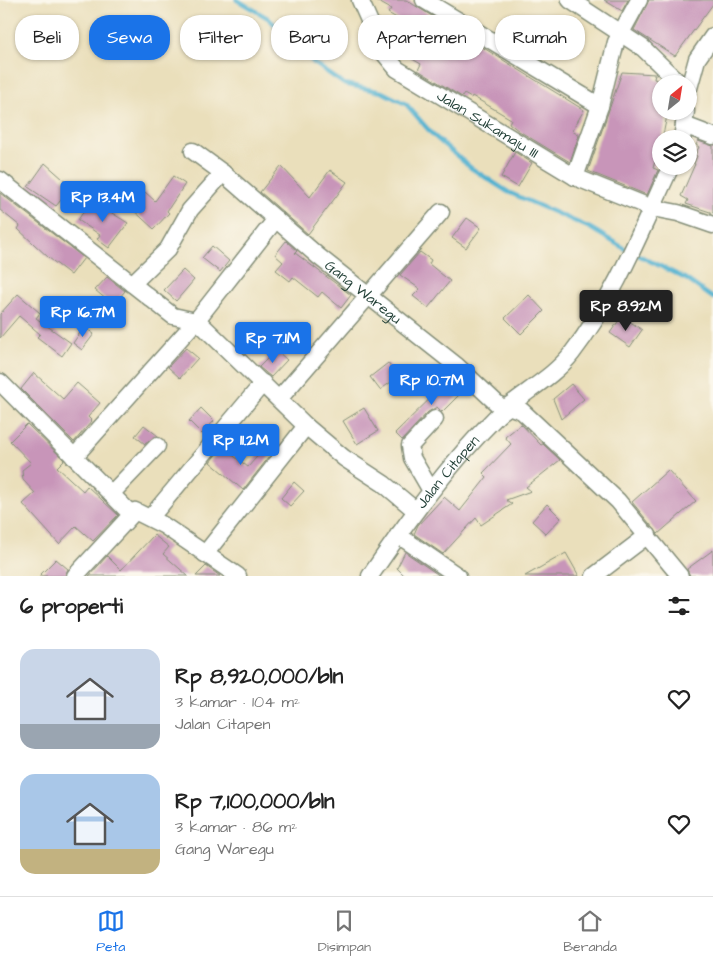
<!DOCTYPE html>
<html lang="id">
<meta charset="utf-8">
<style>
:root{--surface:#fff;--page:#f6f6f6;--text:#222;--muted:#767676;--line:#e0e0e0;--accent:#1a73e8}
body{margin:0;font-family:"Architects Daughter",sans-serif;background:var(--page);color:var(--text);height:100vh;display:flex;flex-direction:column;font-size:19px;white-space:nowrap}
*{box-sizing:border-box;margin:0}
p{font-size:16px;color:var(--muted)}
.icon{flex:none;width:28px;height:28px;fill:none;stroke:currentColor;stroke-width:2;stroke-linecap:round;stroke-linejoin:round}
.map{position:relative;height:576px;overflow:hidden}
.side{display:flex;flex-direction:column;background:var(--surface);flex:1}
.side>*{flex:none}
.hud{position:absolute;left:15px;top:15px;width:684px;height:45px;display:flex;gap:10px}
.needle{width:32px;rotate:30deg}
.controls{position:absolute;left:652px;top:75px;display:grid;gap:10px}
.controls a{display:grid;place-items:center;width:45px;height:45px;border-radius:50%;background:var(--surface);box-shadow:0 1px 4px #0004;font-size:25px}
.price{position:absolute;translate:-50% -42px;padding:0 11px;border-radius:5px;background:var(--accent);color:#fff;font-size:16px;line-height:32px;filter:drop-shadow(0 1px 2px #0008)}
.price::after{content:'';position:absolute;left:50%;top:30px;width:15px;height:11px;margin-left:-8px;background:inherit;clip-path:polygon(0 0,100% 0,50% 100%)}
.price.on{background:#222;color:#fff}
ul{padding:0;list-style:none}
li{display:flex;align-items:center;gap:15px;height:125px;padding:0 20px}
li span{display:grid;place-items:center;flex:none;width:140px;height:100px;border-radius:15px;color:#555}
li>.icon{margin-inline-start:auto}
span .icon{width:60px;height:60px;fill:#fffc;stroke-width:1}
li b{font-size:21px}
h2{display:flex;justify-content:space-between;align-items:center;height:60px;padding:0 20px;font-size:21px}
.chip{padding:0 18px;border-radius:20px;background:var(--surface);box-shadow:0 1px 4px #0004;font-size:18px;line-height:45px}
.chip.on{background:var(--accent);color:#fff}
.dock{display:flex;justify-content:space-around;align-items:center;height:70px;border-top:1px solid var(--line);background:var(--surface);font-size:14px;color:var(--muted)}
.dock a{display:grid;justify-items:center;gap:2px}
.dock .on{color:var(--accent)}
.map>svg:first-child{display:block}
</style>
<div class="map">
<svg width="713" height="576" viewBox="0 0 713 576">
<rect width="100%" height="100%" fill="#fbf7ec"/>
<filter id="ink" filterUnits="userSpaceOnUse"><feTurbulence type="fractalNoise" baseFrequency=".02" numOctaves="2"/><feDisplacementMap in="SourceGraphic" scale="10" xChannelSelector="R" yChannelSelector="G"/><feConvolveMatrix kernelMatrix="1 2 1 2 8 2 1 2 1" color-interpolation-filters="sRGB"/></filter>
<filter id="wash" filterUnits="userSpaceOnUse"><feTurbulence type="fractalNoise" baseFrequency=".0096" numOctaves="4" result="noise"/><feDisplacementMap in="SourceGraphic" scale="20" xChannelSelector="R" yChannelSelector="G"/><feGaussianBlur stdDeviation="1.12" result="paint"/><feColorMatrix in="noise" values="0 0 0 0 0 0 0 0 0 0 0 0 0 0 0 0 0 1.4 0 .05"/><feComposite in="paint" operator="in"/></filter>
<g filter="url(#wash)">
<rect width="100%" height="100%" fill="#eadfbb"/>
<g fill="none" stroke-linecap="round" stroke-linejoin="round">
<g stroke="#50b0cf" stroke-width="4.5">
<path d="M237 0 268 18 314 63 344 84 382 92 406 104 433 135 471 168 508 192 590 228 627 250"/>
<path d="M634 253 686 279 713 298"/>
</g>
</g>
<g id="blocks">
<g fill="#c895b9">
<path d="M375 0H406L584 110 572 131 579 135 570 162 519 131 509 123 511 119 472 96 471 98 464 94 462 97 418 70 421 64 395 49 407 30 397 24 400 20 388 13 391 9Z"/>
<path d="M604 0H628L622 11Z"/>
<path d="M649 0H713V4L675 56 634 30Z"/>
<path d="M622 72 655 74 654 79 661 81V111H668L663 135 653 168 658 170 647 195 588 171Z"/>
<path d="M698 141 713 146V213L686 204 688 200 681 196 695 164H694L697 156 695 155 699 147 696 145Z"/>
<path d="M515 152 532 163 518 187 501 177Z"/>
<path d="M45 163 72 187 56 206 28 187Z"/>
<path d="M281 166 310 197 330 170 347 182 308 234 260 192Z"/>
<path d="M173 176 185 184 167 211 169 213 154 229 131 208 145 192 155 201Z"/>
<path d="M0 193 84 258 71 275 49 258 18 229 20 226 0 210Z"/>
<path d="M91 200 128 223 109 248 97 239 100 235 78 220Z"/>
<path d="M467 218 481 228 466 248 452 238Z"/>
<path d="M286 241 297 251 295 253 351 295 341 308 322 292 318 297 293 277 290 281 276 270 283 262 275 255Z"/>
<path d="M212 246 229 261 220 272 202 258Z"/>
<path d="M420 252 431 260 429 264 450 281 428 308 413 296 420 289 400 275Z"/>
<path d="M183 270 194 280 176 301 164 290Z"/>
<path d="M107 277 125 291 113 305 95 290Z"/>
<path d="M18 294 40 313 36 318 71 343 62 356 37 337 40 334 19 316 0 338V314Z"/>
<path d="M529 295 544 311 521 334 505 318Z"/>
<path d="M622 316 642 330 630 347 610 333Z"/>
<path d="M84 327 94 334 82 350 73 343Z"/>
<path d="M186 348 198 358 180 378 168 367Z"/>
<path d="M276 350 287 360 271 377 259 367Z"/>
<path d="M388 363 398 377 380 390 370 377Z"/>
<path d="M34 373 63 399 77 383 100 403 88 417 92 421 74 442 21 389Z"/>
<path d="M450 379 463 391 442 412 437 407 428 412 402 440 395 433Z"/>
<path d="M571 384 584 399 561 419 553 399Z"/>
<path d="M201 408 214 421 202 434 189 421Z"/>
<path d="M364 408 378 431 357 444 343 421Z"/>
<path d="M27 424 64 460 57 467 83 491 87 486 118 515 93 541 76 526 59 544 23 504 35 493 23 480 22 470 31 463 10 441Z"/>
<path d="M521 424 541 445 543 444 560 460 526 487 531 491 506 500 512 504 481 525 476 518 443 554 414 534 418 525 444 497 460 511 487 477 483 473 511 444 505 437Z"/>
<path d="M144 425 158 436 154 437 145 444 135 436Z"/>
<path d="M270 442 276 448 243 490 210 462 222 447 248 467Z"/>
<path d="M668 470 696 501 658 534 632 502Z"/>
<path d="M294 482 304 491 290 506 281 498Z"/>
<path d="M547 504 561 518 546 534 532 521Z"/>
<path d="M154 535 169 547 163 554 188 576H89L107 556 121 570Z"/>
<path d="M713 550V576H690L687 569Z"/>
<path d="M405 552 440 576H405L397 568Z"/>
<path d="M566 553 579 576H525Z"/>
<path d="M56 559 68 569 65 576H39Z"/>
<path d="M206 566 220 576H196Z"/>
</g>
</g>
</g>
<g filter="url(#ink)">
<use href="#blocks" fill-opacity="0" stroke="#848e78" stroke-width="1"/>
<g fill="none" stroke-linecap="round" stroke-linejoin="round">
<defs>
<g id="minor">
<path id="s1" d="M360 0 383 52 397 69 575 177 652 208 678 213 713 225"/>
<path d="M424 0 600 106"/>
<path d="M570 0 643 48 680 84"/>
<path d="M689 88 697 59 713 36"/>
<path d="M684 125 713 136"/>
<path d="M682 139 686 111"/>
<path id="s2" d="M193 151 223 173 318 256 457 366 504 410"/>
<path d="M575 177 600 106 616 42 639 0"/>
<path d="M0 180 173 316 196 321 202 325 306 426 344 458 384 484 415 510"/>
<path d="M132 284 168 249 190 210 223 173"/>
<path d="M0 382 130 513"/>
<path d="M279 399 441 212"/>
<path d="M508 406 522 411 618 501 680 576"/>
<path d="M74 457 196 321 276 219"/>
<path d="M430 489 412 458 410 446 435 419"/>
<path d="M111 494 157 446"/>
<path d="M150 518 263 383"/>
<path d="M398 535 458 576"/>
<path d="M205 554 306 426"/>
<path d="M75 576 135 511 163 525 238 576"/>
<path id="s3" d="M370 576C409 519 448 465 497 416 520 394 552 379 572 353 614 299 642 228 671 166"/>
<path d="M594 576 648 535"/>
</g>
</defs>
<use href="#minor" stroke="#848e78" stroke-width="19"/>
<use href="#minor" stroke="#fff" stroke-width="16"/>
</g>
</g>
<g text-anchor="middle" stroke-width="5" stroke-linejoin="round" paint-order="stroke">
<g font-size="15" fill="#1f3d34" stroke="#fbf7ec">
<text dy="5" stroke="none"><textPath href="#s1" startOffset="185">Jalan Sukamaju III</textPath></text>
<text dy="5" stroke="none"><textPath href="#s2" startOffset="221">Gang Waregu</textPath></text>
<text dy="5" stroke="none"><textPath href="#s3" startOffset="130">Jalan Citapen</textPath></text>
</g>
</g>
</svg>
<div class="controls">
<a><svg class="needle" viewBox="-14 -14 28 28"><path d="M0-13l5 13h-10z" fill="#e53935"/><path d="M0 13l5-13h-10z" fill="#767676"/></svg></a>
<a><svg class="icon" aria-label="layers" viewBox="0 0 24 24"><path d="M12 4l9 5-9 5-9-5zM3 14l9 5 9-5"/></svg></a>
</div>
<b class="price" style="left:103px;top:223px">Rp 13.4M</b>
<b class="price on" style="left:626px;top:332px">Rp 8.92M</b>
<b class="price" style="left:83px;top:338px">Rp 16.7M</b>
<b class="price" style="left:273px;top:364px">Rp 7.1M</b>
<b class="price" style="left:432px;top:406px">Rp 10.7M</b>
<b class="price" style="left:241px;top:466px">Rp 11.2M</b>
<div class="hud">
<a class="chip">Beli</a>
<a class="chip on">Sewa</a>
<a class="chip">Filter</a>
<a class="chip">Baru</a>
<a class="chip">Apartemen</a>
<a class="chip">Rumah</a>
</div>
</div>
<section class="side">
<h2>6 properti<svg class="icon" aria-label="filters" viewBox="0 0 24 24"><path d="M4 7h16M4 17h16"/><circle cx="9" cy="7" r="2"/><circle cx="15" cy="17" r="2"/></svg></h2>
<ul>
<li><span style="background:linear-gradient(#c9d6e8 75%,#9aa5b1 0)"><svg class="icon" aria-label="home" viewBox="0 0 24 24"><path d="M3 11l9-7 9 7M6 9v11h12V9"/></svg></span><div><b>Rp 8,920,000/bln</b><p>3 kamar · 104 m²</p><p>Jalan Citapen</p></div><svg class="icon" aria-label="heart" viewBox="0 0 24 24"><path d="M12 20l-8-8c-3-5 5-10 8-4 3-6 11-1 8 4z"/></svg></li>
<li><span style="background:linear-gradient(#a9c7e8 75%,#c2b280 0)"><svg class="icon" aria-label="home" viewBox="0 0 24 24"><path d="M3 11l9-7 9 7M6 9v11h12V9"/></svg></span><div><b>Rp 7,100,000/bln</b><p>3 kamar · 86 m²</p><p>Gang Waregu</p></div><svg class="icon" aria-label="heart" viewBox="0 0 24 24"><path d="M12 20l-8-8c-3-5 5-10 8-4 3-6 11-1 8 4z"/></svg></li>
</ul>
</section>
<nav class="dock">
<a class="on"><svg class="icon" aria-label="map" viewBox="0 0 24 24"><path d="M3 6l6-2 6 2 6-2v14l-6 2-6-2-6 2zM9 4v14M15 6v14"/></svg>Peta</a>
<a><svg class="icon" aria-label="saved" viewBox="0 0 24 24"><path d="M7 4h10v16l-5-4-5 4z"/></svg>Disimpan</a>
<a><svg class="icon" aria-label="home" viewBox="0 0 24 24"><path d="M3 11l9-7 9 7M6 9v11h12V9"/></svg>Beranda</a>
</nav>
